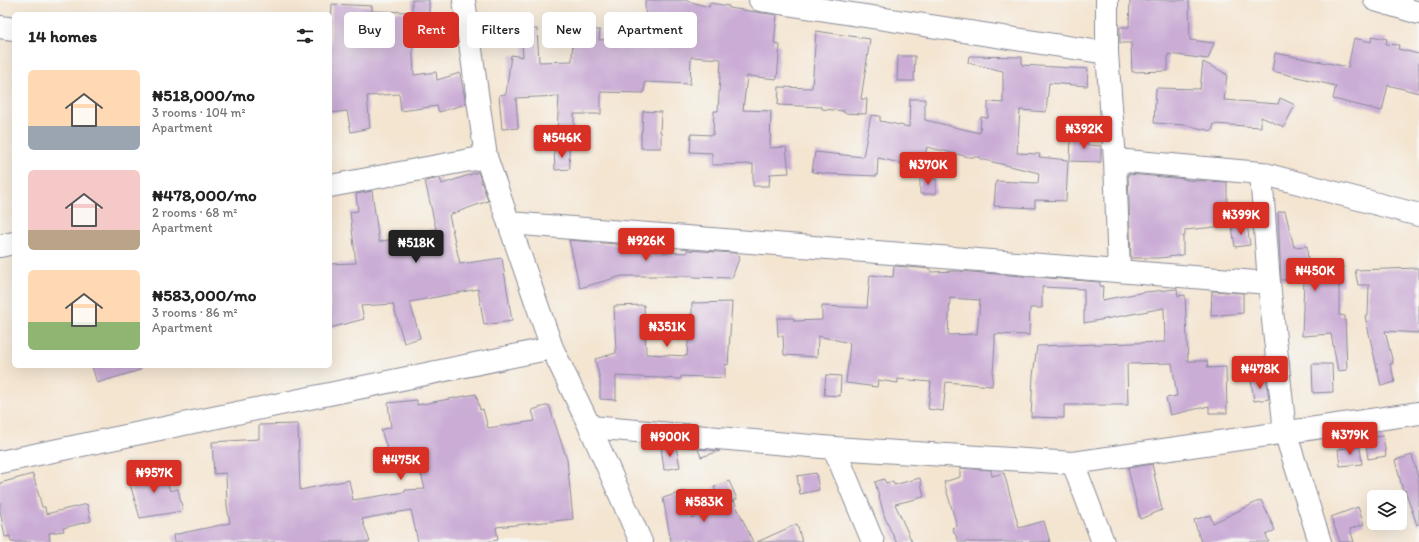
<!DOCTYPE html>
<meta charset="utf-8">
<style>
:root{--surface:#fff;--page:#f6f6f6;--text:#222;--muted:#767676;--accent:#d93025}
body{margin:0;font-family:Itim,sans-serif;background:var(--page);color:var(--text);height:100vh;display:flex;flex-direction:column;font-size:15px;white-space:nowrap}
*{box-sizing:border-box;margin:0}
p{font-size:13px;color:var(--muted)}
.icon{flex:none;width:22px;height:22px;fill:none;stroke:currentColor;stroke-width:2;stroke-linecap:round;stroke-linejoin:round}
.map{position:relative;flex:1;overflow:hidden}
.side{position:absolute;left:12px;top:12px;width:320px;height:356px;display:flex;flex-direction:column;background:var(--surface);border-radius:6px;box-shadow:0 4px 16px #0002}
.side>*{flex:none}
.top-card{position:absolute;left:344px;top:12px;width:380px;height:36px;display:flex;gap:8px}
.tools{position:absolute;left:1367px;top:490px;display:grid;gap:8px}
.tools a{display:grid;place-items:center;width:40px;height:40px;border-radius:6px;background:var(--surface);box-shadow:0 4px 16px #0002;font-size:20px}
.price{position:absolute;translate:-50% -34px;padding:0 9px;border-radius:4px;background:var(--accent);color:#fff;font-size:13px;line-height:26px;filter:drop-shadow(0 1px 2px #0008)}
.price::after{content:'';position:absolute;left:50%;top:24px;width:12px;height:9px;margin-left:-6px;background:inherit;clip-path:polygon(0 0,100% 0,50% 100%)}
.price.active{background:#222;color:#fff}
ul{padding:0;list-style:none}
li{display:flex;align-items:center;gap:12px;height:100px;padding:0 16px}
li span{display:grid;place-items:center;flex:none;width:112px;height:80px;border-radius:6px;color:#555}
li>.icon{margin-inline-start:auto}
span .icon{width:48px;height:48px;fill:#fffc;stroke-width:1}
li b{font-size:17px}
h2{display:flex;justify-content:space-between;align-items:center;height:48px;padding:0 16px;font-size:17px}
.tag{padding:0 14px;border-radius:6px;background:var(--surface);box-shadow:0 4px 16px #0002;font-size:14px;line-height:36px}
.tag.active{background:var(--accent);color:#fff}
.map>svg:first-child{display:block}
</style>
<div class="map">
<svg width="1419" height="542" viewBox="0 0 1419 542">
<rect width="100%" height="100%" fill="#f6f6f2"/>
<filter id="ink" filterUnits="userSpaceOnUse"><feTurbulence type="fractalNoise" baseFrequency=".025" numOctaves="2"/><feDisplacementMap in="SourceGraphic" scale="8" xChannelSelector="R" yChannelSelector="G"/><feConvolveMatrix kernelMatrix="1 2 1 2 8 2 1 2 1" color-interpolation-filters="sRGB"/></filter>
<filter id="wash" filterUnits="userSpaceOnUse"><feTurbulence type="fractalNoise" baseFrequency=".012" numOctaves="4" result="noise"/><feDisplacementMap in="SourceGraphic" scale="16" xChannelSelector="R" yChannelSelector="G"/><feGaussianBlur stdDeviation="0.9" result="paint"/><feColorMatrix in="noise" values="0 0 0 0 0 0 0 0 0 0 0 0 0 0 0 0 0 1.4 0 .05"/><feComposite in="paint" operator="in"/></filter>
<g filter="url(#wash)">
<rect width="100%" height="100%" fill="#f4e5d1"/>
<g id="blocks">
<g fill="#caacd5" fill-rule="evenodd">
<rect x="412" y="0" width="17" height="16"/>
<path d="M645 0H684L709 7 710 3 729 6V8L777 15 774 44 780 45 777 79 747 76 743 110 771 111 770 148 786 147 789 173 770 174 769 186H753V164L712 165V153L690 152 691 134 713 135 714 111H718L721 59 691 57 690 84 645 82 644 93 601 92V114H574V133L557 132 559 96 516 98 518 128 502 129 499 95 506 94 511 55 523 57 521 29H537L539 62 572 61 573 30H600L599 40 646 37Z"/>
<path d="M1130 0H1189L1190 40 1214 43 1208 59 1168 54V71L1132 72 1131 43H1120V27H1129Z"/>
<path d="M332 4 372 6V11L411 12 414 75 436 72 437 80 460 73 466 104 439 112 437 106 401 111 399 94 367 96 370 128 351 132 347 111 330 113V49Z"/>
<path d="M816 31 870 39 861 99H867L866 114 844 113V111L822 109V107L778 105 779 87 812 88Z"/>
<path d="M1372 36 1387 39 1386 44 1399 45 1398 49 1419 54V93L1388 85 1382 111 1333 99 1336 86 1272 71 1275 53 1348 67 1354 38 1371 42Z"/>
<path d="M898 56H915L914 81H897Z"/>
<path d="M969 56 1022 57V65L1088 69 1087 86 1049 83 1046 112 1020 110 1017 153 1040 154 1039 157 1068 160 1066 201 1035 200V208L994 206 996 181 1038 183 1039 173 980 159V157H969L927 147 922 168 878 158 877 176 829 174 812 172 815 152 863 157 871 115 880 116V121L909 127 910 99H925V120L980 133 981 117 988 118V102L1003 103V71L968 63Z"/>
<path d="M1203 62 1223 72V73L1227 74 1224 100 1278 104 1280 98 1295 105 1284 127 1261 117V127L1214 124 1212 131 1185 125 1154 123 1156 88 1200 89Z"/>
<path d="M643 111 661 112 660 132H661V148H641V132H642Z"/>
<path d="M1071 136H1087V145L1101 146V162L1070 161Z"/>
<path d="M554 148H569L570 169 555 170Z"/>
<path d="M478 172 488 201 449 215 460 264 502 258 512 321 484 325 478 289 410 302 420 338 404 343 393 304 361 306 364 319 330 328V264L356 263 350 212 358 211 356 194 372 191 379 242 436 229 425 181 440 178 442 184Z"/>
<path d="M1128 174 1186 179V180L1227 182V207H1233L1235 225 1185 230V236H1183V255L1160 258H1131Z"/>
<path d="M920 178 936 179V194H920Z"/>
<path d="M1285 211 1294 247 1307 246 1308 262 1333 261V266H1343V285L1339 286V315L1345 316 1347 370 1338 371 1331 334 1302 336 1304 279 1281 280 1278 212Z"/>
<path d="M1247 224 1250 245 1235 247 1232 226Z"/>
<path d="M569 240 663 248V252L687 253V250L734 253 740 256 732 278 692 277V276H622L580 288Z"/>
<path d="M894 266 931 269V272L958 271 1100 282V286H1103L1102 300 1145 292 1177 289 1178 296 1185 295 1188 361H1207L1208 368 1226 367 1227 413H1209V406L1170 415 1166 398 1177 396 1172 363 1127 364 1128 405H1064V418L1031 417 1033 376 1037 346 1165 342 1164 308 1084 323V289L1042 287V308H1030L1029 335 995 334V344L992 386 946 382 943 411 928 409 931 382 898 379V383L878 380 877 387 846 383 850 343 818 336 817 357 784 355 783 336H778L777 318H794V321L822 320V306L867 308 870 275 893 277ZM950 298 980 300 977 334 948 335Z"/>
<path d="M1419 268V333L1385 331 1393 363 1390 364 1395 382 1381 386 1365 316H1368L1369 285H1358L1355 270Z"/>
<path d="M1212 291 1243 293V313L1211 316Z"/>
<path d="M732 302 728 365 725 364V378L681 376V379L616 376V400L600 399V380L595 359 616 353 614 306 644 305 646 354 687 356 690 314H692V303Z"/>
<path d="M1312 364H1332L1333 392 1313 393Z"/>
<path d="M92 366H139L140 370 97 383Z"/>
<path d="M826 375 841 376 840 396 824 395Z"/>
<path d="M1266 378 1269 399 1254 401 1251 380Z"/>
<path d="M476 394 480 410 483 409 488 428 535 421 532 410 549 405 567 460 573 519 496 527 498 540 485 542H418L411 510 362 519 370 542H174L173 535 230 523 227 506 226 473 214 474 212 442 259 439V425L298 424 300 490 349 480 353 500 405 492V490L425 489 415 451 391 460 381 430 391 427 388 403 417 400V405Z"/>
<path d="M1383 436 1386 456 1368 459 1365 438Z"/>
<path d="M661 446 676 447 680 467 664 470Z"/>
<path d="M1360 447 1362 464 1340 466 1338 449Z"/>
<path d="M698 449 720 451 701 457Z"/>
<path d="M1412 455 1419 481V524L1417 525 1405 490 1403 491 1395 460Z"/>
<path d="M1152 464 1162 510 1140 519 1128 468Z"/>
<path d="M163 467 170 491 178 489 183 511 140 518 128 477Z"/>
<path d="M960 468 991 470 992 476 1004 473 1019 528 1044 521 1050 542H959L952 528 957 526 944 482 960 477Z"/>
<path d="M816 473 819 490 800 494 797 476Z"/>
<path d="M33 474 42 507H45L46 514 87 504 91 521 63 528 64 531 49 533 50 542H11L10 536 5 537 0 511V483Z"/>
<path d="M920 478 924 497 895 504 912 542H896L885 518 875 482 884 479 886 483 893 481 894 485Z"/>
<path d="M729 481 737 499 722 505 714 487Z"/>
<path d="M685 491 691 518 734 501 753 542H671L663 498Z"/>
<path d="M1261 500 1275 530 1266 535 1269 542H1201L1194 520 1210 515 1213 523Z"/>
<path d="M1358 507 1364 524 1350 529 1354 542H1340L1331 517Z"/>
<path d="M797 524 802 542H757Z"/>
</g>
</g>
</g>
<g filter="url(#ink)">
<use href="#blocks" fill-opacity="0" stroke="#888a98" stroke-width="1"/>
<g fill="none" stroke-linecap="round" stroke-linejoin="round">
<defs>
<g id="minor">
<path d="M464 0 486 157 552 348 590 427 641 542"/>
<path d="M760 0 1107 53"/>
<path d="M1107 0V53L1115 160 1119 271"/>
<path d="M1375 0 1419 13"/>
<path d="M0 27 14 29"/>
<path d="M1115 160 1261 173 1419 215"/>
<path d="M1261 173 1269 283 1285 432 1320 542"/>
<path d="M330 186 486 157"/>
<path d="M509 223 1269 283"/>
<path d="M0 246 14 243"/>
<path d="M590 427 834 448 1073 463 1419 413"/>
<path d="M834 448 873 542"/>
<path d="M0 462 552 348"/>
<path d="M1073 463 1103 542"/>
</g>
</defs>
<use href="#minor" stroke="#888a98" stroke-width="24"/>
<use href="#minor" stroke="#fff" stroke-width="22"/>
</g>
</g>
</svg>
<div class="tools">
<a><svg class="icon" aria-label="layers" viewBox="0 0 24 24"><path d="M12 4l9 5-9 5-9-5zM3 14l9 5 9-5"/></svg></a>
</div>
<b class="price" style="left:1084px;top:150px">₦392K</b>
<b class="price" style="left:562px;top:159px">₦546K</b>
<b class="price" style="left:928px;top:186px">₦370K</b>
<b class="price" style="left:1241px;top:236px">₦399K</b>
<b class="price" style="left:646px;top:262px">₦926K</b>
<b class="price active" style="left:416px;top:264px">₦518K</b>
<b class="price" style="left:1315px;top:292px">₦450K</b>
<b class="price" style="left:667px;top:348px">₦351K</b>
<b class="price" style="left:1260px;top:390px">₦478K</b>
<b class="price" style="left:1350px;top:456px">₦379K</b>
<b class="price" style="left:670px;top:458px">₦900K</b>
<b class="price" style="left:401px;top:481px">₦475K</b>
<b class="price" style="left:154px;top:494px">₦957K</b>
<b class="price" style="left:704px;top:523px">₦583K</b>
<div class="top-card">
<a class="tag">Buy</a>
<a class="tag active">Rent</a>
<a class="tag">Filters</a>
<a class="tag">New</a>
<a class="tag">Apartment</a>
</div>
<section class="side">
<h2>14 homes<svg class="icon" aria-label="filters" viewBox="0 0 24 24"><path d="M4 7h16M4 17h16"/><circle cx="9" cy="7" r="2"/><circle cx="15" cy="17" r="2"/></svg></h2>
<ul>
<li><span style="background:linear-gradient(#ffd9b3 70%,#9aa5b1 0)"><svg class="icon" aria-label="home" viewBox="0 0 24 24"><path d="M3 11l9-7 9 7M6 9v11h12V9"/></svg></span><div><b>₦518,000/mo</b><p>3 rooms · 104 m²</p><p>Apartment</p></div></li>
<li><span style="background:linear-gradient(#f6c9c9 75%,#b9a48a 0)"><svg class="icon" aria-label="home" viewBox="0 0 24 24"><path d="M3 11l9-7 9 7M6 9v11h12V9"/></svg></span><div><b>₦478,000/mo</b><p>2 rooms · 68 m²</p><p>Apartment</p></div></li>
<li><span style="background:linear-gradient(#ffd9b3 65%,#8fb573 0)"><svg class="icon" aria-label="home" viewBox="0 0 24 24"><path d="M3 11l9-7 9 7M6 9v11h12V9"/></svg></span><div><b>₦583,000/mo</b><p>3 rooms · 86 m²</p><p>Apartment</p></div></li>
</ul>
</section>
</div>
